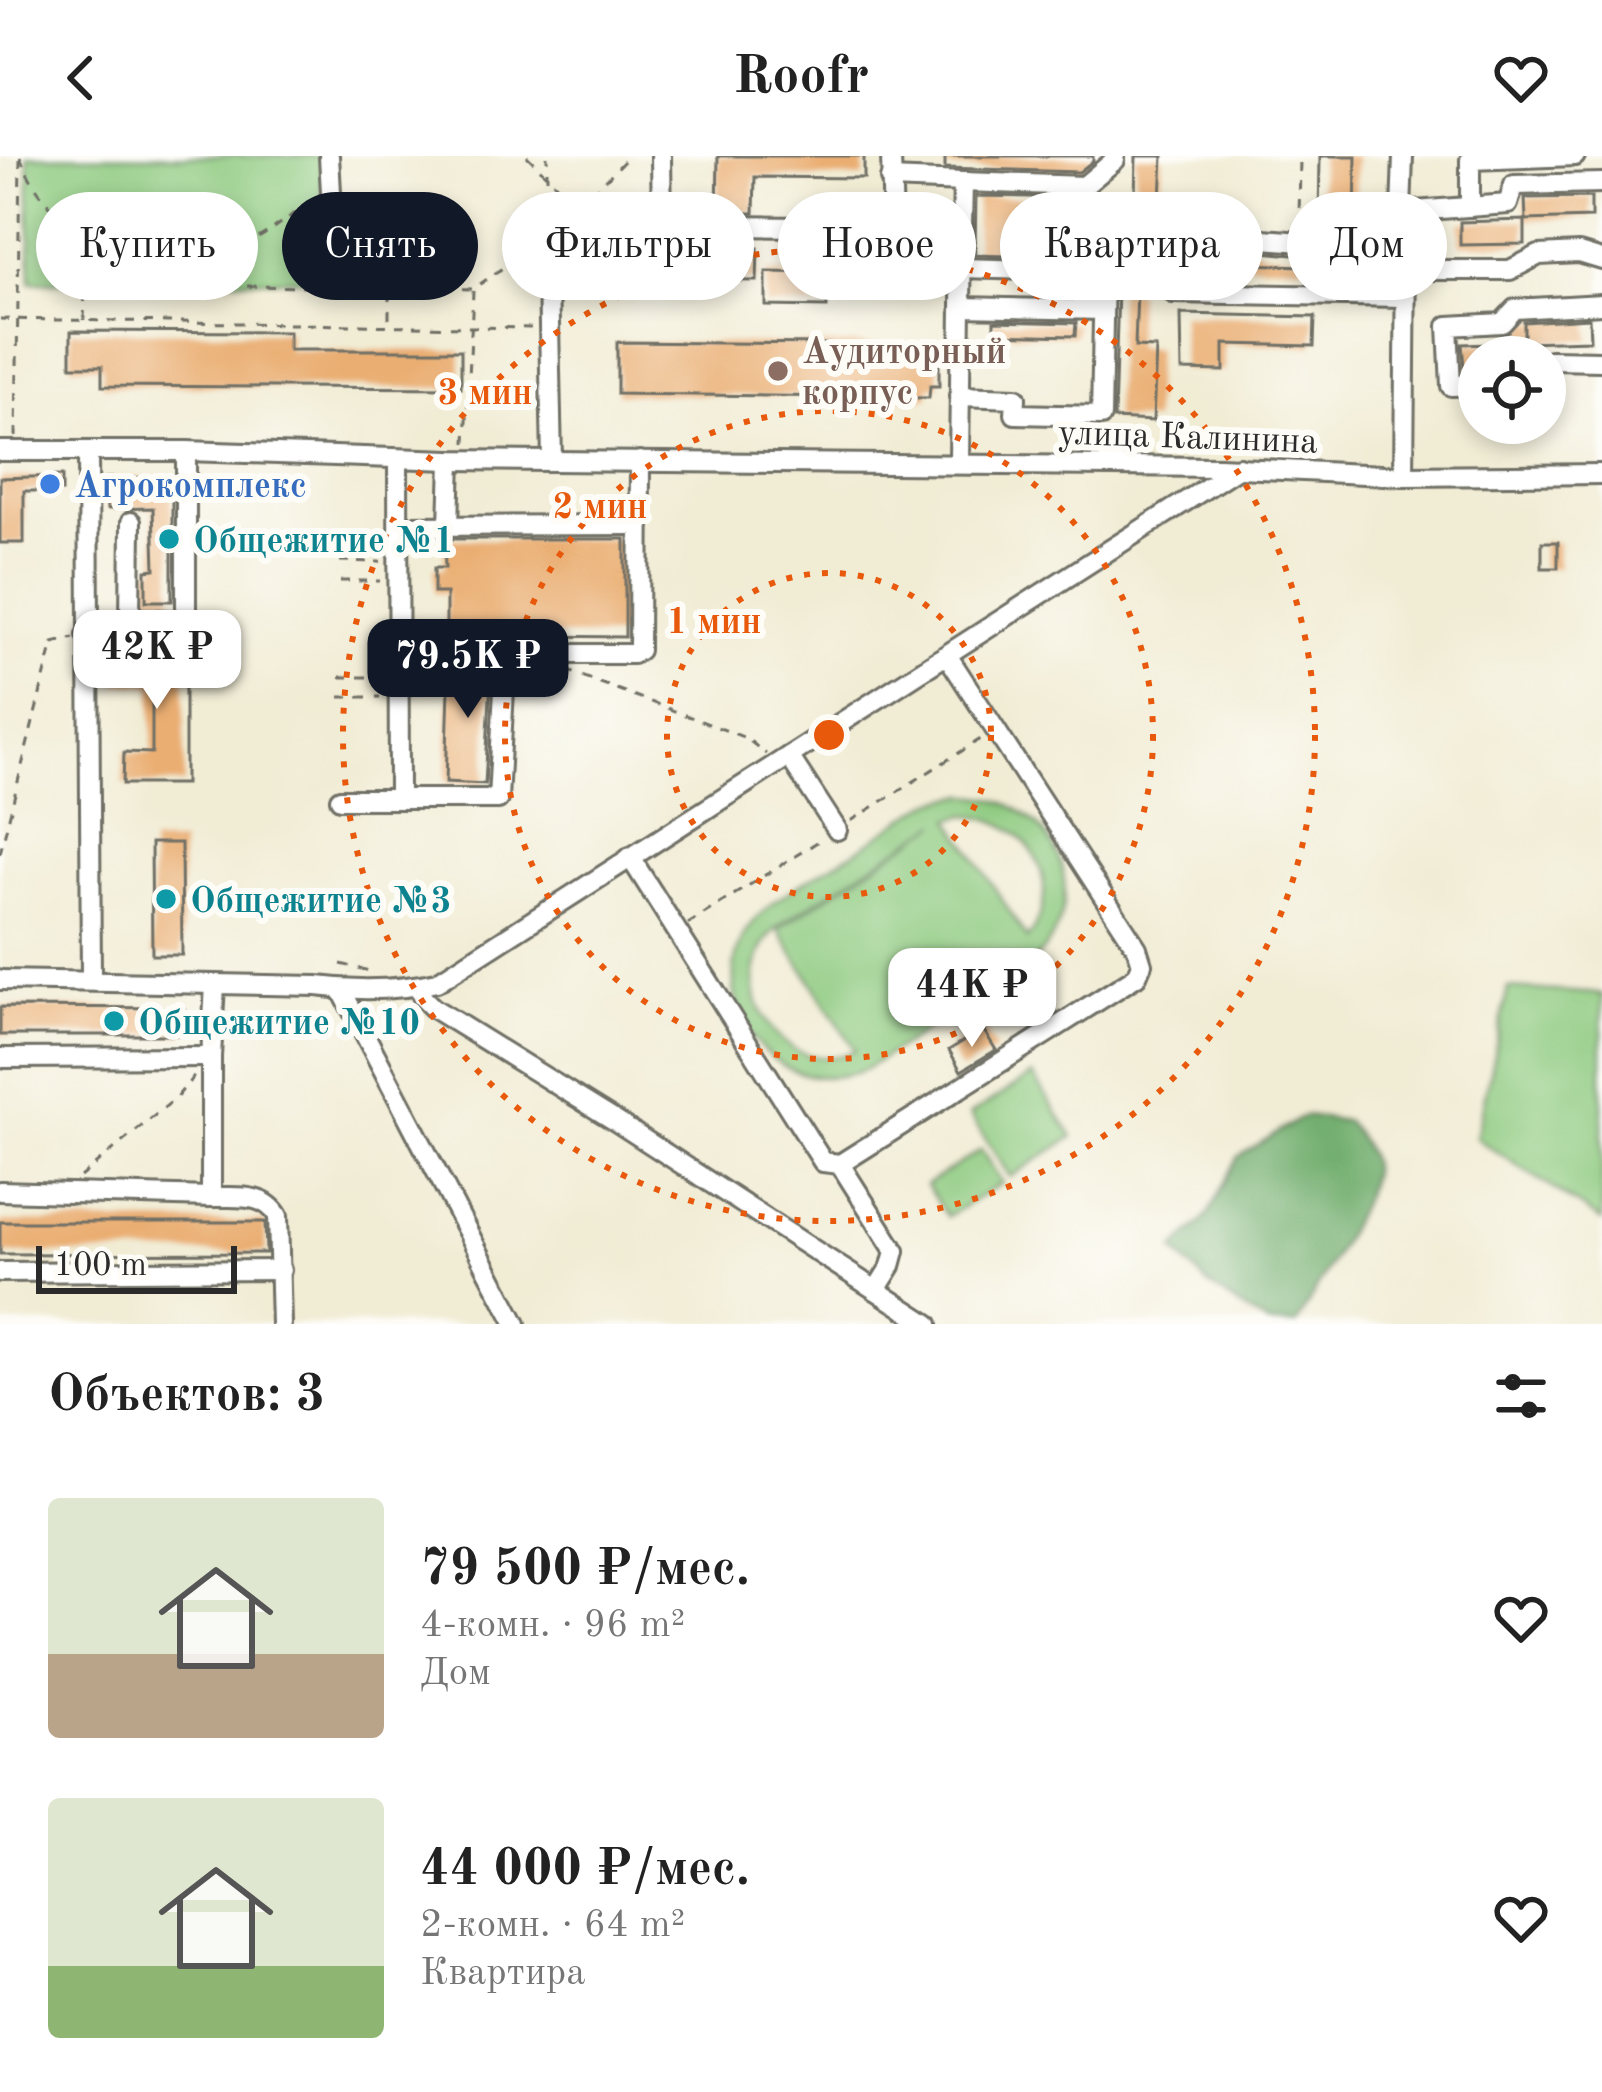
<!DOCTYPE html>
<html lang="ru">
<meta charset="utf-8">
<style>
:root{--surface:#fff;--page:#f6f6f6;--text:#222;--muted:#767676;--accent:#111827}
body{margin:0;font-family:"Old Standard TT",serif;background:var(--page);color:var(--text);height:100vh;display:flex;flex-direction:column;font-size:45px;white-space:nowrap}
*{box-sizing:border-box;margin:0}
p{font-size:39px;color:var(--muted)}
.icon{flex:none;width:66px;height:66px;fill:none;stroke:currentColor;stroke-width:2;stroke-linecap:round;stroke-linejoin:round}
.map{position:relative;height:1168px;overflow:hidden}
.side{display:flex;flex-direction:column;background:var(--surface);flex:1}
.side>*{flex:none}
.guide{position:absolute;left:36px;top:36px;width:1530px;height:108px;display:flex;gap:24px}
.controls{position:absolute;left:1458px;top:180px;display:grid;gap:24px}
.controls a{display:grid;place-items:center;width:108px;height:108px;border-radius:50%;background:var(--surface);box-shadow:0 6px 18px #0003;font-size:60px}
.scale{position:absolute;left:36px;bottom:30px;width:201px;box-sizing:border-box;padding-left:12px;border:6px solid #2b2b2b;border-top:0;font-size:33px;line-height:42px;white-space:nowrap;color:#2b2b2b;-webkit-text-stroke:9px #fdfcf7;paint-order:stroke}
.price{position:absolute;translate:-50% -102px;padding:0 27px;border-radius:24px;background:#fff;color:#222;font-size:39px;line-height:78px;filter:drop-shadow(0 3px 6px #0008)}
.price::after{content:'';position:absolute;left:50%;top:72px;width:36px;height:27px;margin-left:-18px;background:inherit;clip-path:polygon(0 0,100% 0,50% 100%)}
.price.selected{background:var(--accent);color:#fff}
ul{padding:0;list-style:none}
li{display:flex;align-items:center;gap:36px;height:300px;padding:0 48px}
li span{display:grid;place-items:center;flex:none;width:336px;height:240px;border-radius:12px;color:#555}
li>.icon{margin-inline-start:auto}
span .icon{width:144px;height:144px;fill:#fffc;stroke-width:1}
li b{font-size:51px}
h2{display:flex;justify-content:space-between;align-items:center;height:144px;padding:0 48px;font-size:51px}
.tag{padding:0 42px;border-radius:54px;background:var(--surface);box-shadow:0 6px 18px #0003;font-size:42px;line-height:108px}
.tag.selected{background:var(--accent);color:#fff}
header{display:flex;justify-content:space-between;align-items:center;height:156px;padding:0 48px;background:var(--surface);font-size:54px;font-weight:700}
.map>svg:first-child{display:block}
</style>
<header><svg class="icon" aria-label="back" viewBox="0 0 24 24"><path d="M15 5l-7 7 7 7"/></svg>Roofr<svg class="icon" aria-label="heart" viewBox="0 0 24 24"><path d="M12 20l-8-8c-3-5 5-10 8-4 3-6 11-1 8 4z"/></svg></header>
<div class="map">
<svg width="1602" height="1168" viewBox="0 0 1602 1168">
<rect width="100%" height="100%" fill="#fdfcf7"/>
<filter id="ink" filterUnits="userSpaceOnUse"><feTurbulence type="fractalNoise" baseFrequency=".00833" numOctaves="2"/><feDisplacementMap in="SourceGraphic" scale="24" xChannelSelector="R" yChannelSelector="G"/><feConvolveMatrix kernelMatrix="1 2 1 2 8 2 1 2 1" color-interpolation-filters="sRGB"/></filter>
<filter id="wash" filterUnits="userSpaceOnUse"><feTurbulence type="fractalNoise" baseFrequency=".004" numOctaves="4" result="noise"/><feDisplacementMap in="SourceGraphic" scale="48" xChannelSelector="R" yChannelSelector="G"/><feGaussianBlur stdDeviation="2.7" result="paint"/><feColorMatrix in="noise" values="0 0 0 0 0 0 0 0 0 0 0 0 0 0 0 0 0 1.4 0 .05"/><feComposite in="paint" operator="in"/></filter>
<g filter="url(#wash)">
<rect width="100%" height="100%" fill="#f1ecd4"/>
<g fill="#8fcb81" stroke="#5d7b56" stroke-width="3" fill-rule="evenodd">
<path d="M28 0H322L324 123 31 126Z"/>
<path d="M965 639C1060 641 1101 752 1025 812L864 914C843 921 822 924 801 917 747 901 717 833 743 782 762 744 823 716 859 693 882 678 905 660 929 648 941 643 952 641 965 639ZM966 659C1030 661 1068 730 1027 783L951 663ZM939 667 778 773 855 894C779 930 715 819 785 765Z"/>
<path d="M1508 832 1602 838V1065L1476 982Z"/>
<path d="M1033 919 1073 981 1010 1021 970 959Z"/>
<path d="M981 994 1002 1027 947 1061 926 1029Z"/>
</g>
<path fill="#73af6f" stroke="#4f6d4d" stroke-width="3" d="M1304 960 1346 965C1356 979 1372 996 1371 1014 1368 1049 1315 1133 1297 1168H1268L1246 1155 1207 1128 1174 1094 1208 1059 1238 1001Z"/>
<g id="blocks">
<g fill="#eaae72">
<path d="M718 0H864V22L755 21 754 57H717Z"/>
<path d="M945 0H1093V5L1079 16 945 12Z"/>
<path d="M1136 0H1163L1161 44H1155L1154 86 1251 90 1262 96 1304 100V110L975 99 976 40 1135 43Z"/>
<path d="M1320 0H1356L1355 66 1319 65Z"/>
<path d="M1591 41V62L1526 64 1525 42Z"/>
<path d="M1525 64V88L1460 89V66Z"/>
<path d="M914 85H938L937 99 913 98Z"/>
<path d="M575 90 758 92 757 125 575 123Z"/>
<path d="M766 116 827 117V151L766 150Z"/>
<path d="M1118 133 1137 134 1135 191 1156 192 1153 265 1114 263Z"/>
<path d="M1181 158 1315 161 1314 190 1224 188V215L1182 214Z"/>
<path d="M1589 162 1590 184 1524 186V166Z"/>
<path d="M994 165 1076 167 1075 180 994 178Z"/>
<path d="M71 175 289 176V194H461V232L102 230V210H71Z"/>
<path d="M617 186 929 189V201H939V230H930L929 242 617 238Z"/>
<path d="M1524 186V201H1479V211H1464L1462 188Z"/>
<path d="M62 320V335H24V387H0V322Z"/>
<path d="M172 321V445H146V414L155 413 153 352 107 353 106 322Z"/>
<path d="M444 383H625V481L446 479V437H434V412H445Z"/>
<rect x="1542" y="386" width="16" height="26"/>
<path d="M115 490H185V628H123L124 596 152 597V529L115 528Z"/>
<path d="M450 502 460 506H492L485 628 446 626Z"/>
<path d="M151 687H181L182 799H152Z"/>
<path d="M0 851 184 852 185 879H0Z"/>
<path d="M983 873 996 894 961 915 949 894Z"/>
<path d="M0 1066H265L266 1097 0 1098Z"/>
</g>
</g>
</g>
<g filter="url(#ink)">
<use href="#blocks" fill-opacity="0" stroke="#706f66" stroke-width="3"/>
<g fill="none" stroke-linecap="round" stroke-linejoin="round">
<defs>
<g id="minor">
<path d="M329 0 335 109"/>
<path d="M661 0 662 68"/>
<path d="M891 0 893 71"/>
<path d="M1403 0 1401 56 1406 94 1404 320"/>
<path d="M890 23 963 26"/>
<path d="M1470 51V4L1575 0"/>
<path d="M1401 56 1508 48 1514 29 1602 27"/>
<path d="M962 72 963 26 1084 30 1115 4V0"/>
<path d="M1263 83 1406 94"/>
<path d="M1405 114H1510L1539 99 1579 97 1602 104"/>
<path d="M1173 137 1405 141"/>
<path d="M961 151 1103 154"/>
<path d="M1545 213 1550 204 1602 205"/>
<path d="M1479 229 1451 230 1448 170 1502 167 1515 153 1602 148"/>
<path d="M959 240 1016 242 1015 258 1101 260 1104 116 961 112"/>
<path d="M0 295H88"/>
<path d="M398 303 399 643"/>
<path d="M552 304 547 79 560 69 962 72 959 306"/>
<path d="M449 369 451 304"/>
<path d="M399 370 640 369"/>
<path d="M130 463 131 366"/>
<path d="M87 479 130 463 186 465V295"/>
<path d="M460 493H496L506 498"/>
<path d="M789 600 837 674"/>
<path d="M340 643H498L506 498H633L639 494 640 305"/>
<path d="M630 701 823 1006 840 1008 1137 820 1142 808 1137 792 947 499"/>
<path d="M0 824 317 830C356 835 399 834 437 826L1239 311"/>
<path d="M91 825 88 295H186L451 304 1219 311 1404 320 1602 318"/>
<path d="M418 830 423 842 433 852 617 966 928 1168"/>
<path d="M341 833 516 1168"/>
<path d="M0 902 211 901"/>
<path d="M840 1008 895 1095 891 1110 876 1134"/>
<path d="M0 1035 211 1041V901L215 828"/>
<path d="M211 1041C236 1042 264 1036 278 1060L281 1168"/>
<path d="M0 1116 281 1114"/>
</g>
</defs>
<use href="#minor" stroke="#706f66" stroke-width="24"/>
<g stroke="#706f66" stroke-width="3" stroke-dasharray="9 9" stroke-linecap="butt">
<path d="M20 0C47 73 128 120 205 103 248 94 284 67 316 39"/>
<path d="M527 0 580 52"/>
<path d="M580 50 629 0"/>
<path d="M547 59V0"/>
<path d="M1299 70 1300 0"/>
<path d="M85 128 473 133 532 91"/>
<path d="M389 136V168"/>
<path d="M0 163 531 172"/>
<path d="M84 164 85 128 118 98"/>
<path d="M16 281 20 3"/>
<path d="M466 287 473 135"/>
<path d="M340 405 381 406"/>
<path d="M340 425H380"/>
<path d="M566 514 746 582 766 598"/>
<path d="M340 521H380"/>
<path d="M340 541H380"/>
<path d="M851 665 984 581"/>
<path d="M0 697 53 487 74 482"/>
<path d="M688 768 822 683"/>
<path d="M341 808 374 816"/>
<path d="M80 1021 176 942 194 920"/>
</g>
<use href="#minor" stroke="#fff" stroke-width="18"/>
</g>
</g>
<g fill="none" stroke="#e8590c" stroke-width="6" stroke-dasharray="6 12">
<circle cx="829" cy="579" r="162"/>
<circle cx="829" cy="579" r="324"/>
<circle cx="829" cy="579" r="486"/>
</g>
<circle fill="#8d6e63" stroke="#fdfcf7" stroke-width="4.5" cx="778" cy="215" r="12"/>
<circle fill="#3f7fe0" stroke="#fdfcf7" stroke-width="4.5" cx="50" cy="328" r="12"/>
<g fill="#0f9aa8" stroke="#fdfcf7" stroke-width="4.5">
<circle cx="169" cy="383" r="12"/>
<circle cx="166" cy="743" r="12"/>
<circle cx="114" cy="865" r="12"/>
</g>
<g text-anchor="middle" stroke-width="12" stroke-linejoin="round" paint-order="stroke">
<g font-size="36" font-weight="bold" fill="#785e54" stroke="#fdfcf7" text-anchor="start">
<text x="802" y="207">Аудиторный<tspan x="802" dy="41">корпус</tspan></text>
</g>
<g font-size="36" fill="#2b2b2b" stroke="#fdfcf7">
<text transform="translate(1188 279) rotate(2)" y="13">улица Калинина</text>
</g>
<g font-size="36" font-weight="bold" fill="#366cbe" stroke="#fdfcf7" text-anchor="start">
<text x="74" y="341">Агрокомплекс</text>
</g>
<g font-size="36" font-weight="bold" fill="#0d838f" stroke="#fdfcf7" text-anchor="start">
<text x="193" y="396">Общежитие №1</text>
<text x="190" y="756">Общежитие №3</text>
<text x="138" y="878">Общежитие №10</text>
</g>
</g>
<circle cx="829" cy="579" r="18" fill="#e8590c" stroke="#fdfcf7" stroke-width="6"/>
<g font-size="36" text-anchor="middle" font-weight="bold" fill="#e8590c" stroke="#fdfcf7" stroke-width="12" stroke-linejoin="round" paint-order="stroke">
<text x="485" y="248">3 мин</text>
<text x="600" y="362">2 мин</text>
<text x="714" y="477">1 мин</text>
</g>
</svg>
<div class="controls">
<a><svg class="icon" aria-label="locate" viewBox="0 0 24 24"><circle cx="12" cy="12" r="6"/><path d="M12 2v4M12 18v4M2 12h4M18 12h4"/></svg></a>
</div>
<div class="scale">100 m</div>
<b class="price" style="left:157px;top:556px">42K ₽</b>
<b class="price selected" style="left:468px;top:565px">79.5K ₽</b>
<b class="price" style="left:972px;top:894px">44K ₽</b>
<div class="guide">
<a class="tag">Купить</a>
<a class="tag selected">Снять</a>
<a class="tag">Фильтры</a>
<a class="tag">Новое</a>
<a class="tag">Квартира</a>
<a class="tag">Дом</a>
</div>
</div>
<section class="side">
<h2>Объектов: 3<svg class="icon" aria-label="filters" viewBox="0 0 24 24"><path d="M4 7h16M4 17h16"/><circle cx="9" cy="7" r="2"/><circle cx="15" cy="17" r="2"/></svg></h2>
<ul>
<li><span style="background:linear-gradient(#dfe7d0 65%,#b9a48a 0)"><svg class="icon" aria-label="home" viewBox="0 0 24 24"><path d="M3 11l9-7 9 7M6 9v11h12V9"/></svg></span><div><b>79 500 ₽/мес.</b><p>4-комн. · 96 m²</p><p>Дом</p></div><svg class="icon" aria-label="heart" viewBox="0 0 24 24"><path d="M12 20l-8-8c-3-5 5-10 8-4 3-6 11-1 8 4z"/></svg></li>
<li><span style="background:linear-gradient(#dfe7d0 70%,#8fb573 0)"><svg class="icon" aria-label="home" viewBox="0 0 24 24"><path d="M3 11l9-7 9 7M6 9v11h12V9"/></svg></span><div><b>44 000 ₽/мес.</b><p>2-комн. · 64 m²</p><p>Квартира</p></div><svg class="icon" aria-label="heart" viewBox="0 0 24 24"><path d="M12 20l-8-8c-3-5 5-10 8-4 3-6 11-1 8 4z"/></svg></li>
</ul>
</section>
